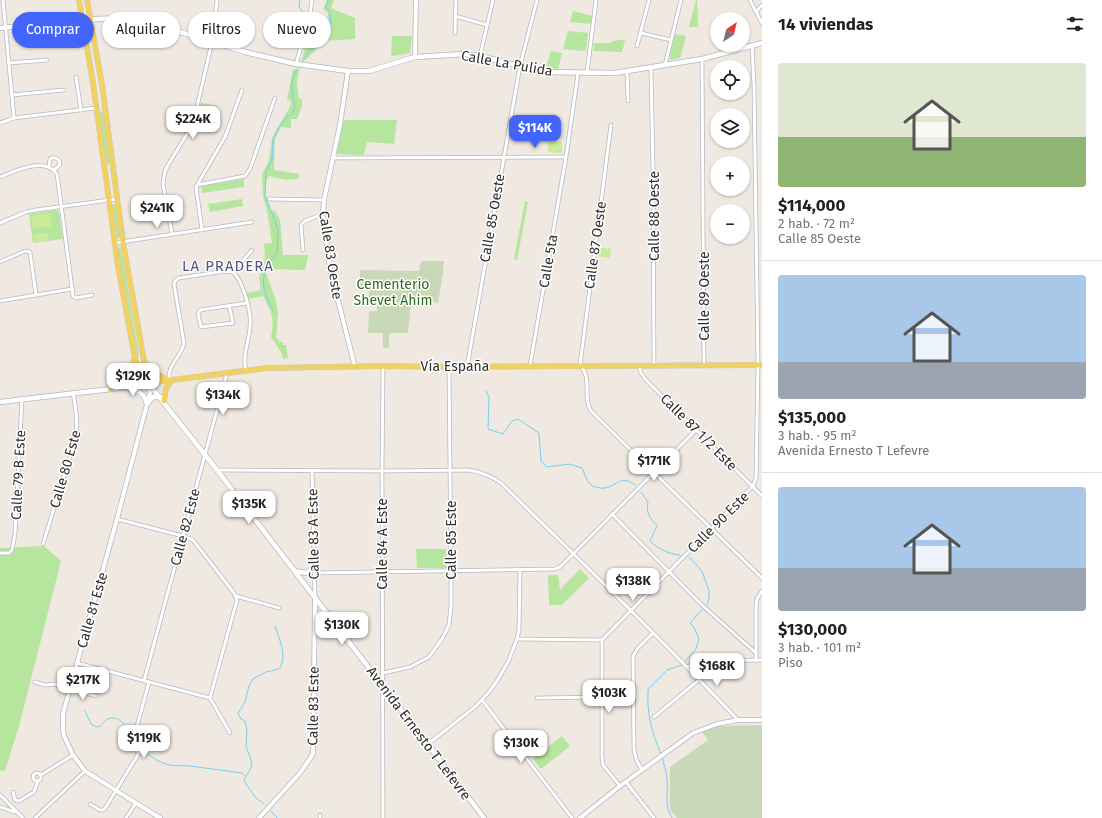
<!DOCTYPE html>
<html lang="es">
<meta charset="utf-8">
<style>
:root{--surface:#fff;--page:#f2f2f2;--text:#202124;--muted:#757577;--line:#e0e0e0;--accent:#4264fb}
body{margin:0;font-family:"Fira Sans",sans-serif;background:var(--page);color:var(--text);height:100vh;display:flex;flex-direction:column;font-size:15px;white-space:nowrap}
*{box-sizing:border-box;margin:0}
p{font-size:13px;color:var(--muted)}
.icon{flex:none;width:22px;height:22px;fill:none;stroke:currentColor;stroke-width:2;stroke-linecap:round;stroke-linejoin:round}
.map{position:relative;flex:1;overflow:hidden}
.sheet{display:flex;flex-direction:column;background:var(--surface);width:340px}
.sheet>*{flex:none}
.guide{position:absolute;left:12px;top:12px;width:380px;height:36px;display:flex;gap:8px}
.needle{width:26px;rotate:35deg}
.fabs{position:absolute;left:710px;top:12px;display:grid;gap:8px}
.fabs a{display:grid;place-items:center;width:40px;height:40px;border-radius:50%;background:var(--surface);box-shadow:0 1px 3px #0004;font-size:20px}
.price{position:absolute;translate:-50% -34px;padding:0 9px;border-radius:8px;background:#fff;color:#222;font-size:13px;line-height:26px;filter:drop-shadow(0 1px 2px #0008)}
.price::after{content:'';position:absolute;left:50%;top:24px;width:12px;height:9px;margin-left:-6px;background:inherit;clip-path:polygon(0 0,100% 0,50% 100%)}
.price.selected{background:var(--accent);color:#fff}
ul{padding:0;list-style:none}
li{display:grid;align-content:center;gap:8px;height:212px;padding:0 16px}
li+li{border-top:1px solid var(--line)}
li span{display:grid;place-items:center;height:124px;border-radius:4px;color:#555}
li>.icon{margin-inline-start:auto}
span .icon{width:72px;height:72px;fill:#fffc;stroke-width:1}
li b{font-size:17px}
h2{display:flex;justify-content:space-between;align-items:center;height:48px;padding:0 16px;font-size:17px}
.pill{padding:0 14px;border-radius:18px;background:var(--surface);box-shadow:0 1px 3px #0004;font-size:14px;line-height:36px}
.pill.selected{background:var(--accent);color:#fff}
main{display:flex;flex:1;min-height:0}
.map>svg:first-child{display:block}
</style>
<main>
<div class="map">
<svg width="762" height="818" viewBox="0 0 762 818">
<rect width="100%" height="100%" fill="#efe9e1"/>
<g fill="#b6e59e">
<path d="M327 0H334L331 8 355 18V39L321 41 316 50 304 61 302 60 311 21 327 25 328 13 323 9Z"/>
<path d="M696 0H697L698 27H689Z"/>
<path d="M573 11 592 16 591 24 570 22Z"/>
<path d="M568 31 588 33 586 51 563 49Z"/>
<path d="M675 34 686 36 680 58 670 60V54Z"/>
<path d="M392 36H412L410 53 393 56 391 54Z"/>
<path d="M617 40H625L622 52 593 51 594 43H609Z"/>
<path d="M551 51 562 53 558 69 546 67Z"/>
<path d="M293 69 299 70 297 84 299 99H302V106L297 119H291V128L281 127 275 139 274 170 299 174 298 179 286 180 269 176C261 186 267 201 272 211H275L280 220 283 255H308L305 270 267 269 266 273 276 301 278 314 276 338 279 339V342H283V345H286L288 358 283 359 281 352 271 337C275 317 272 314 263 296L248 299 247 293 261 290 259 279 265 258 264 244 272 243 267 210 263 197 262 175 269 160 272 138 290 107 291 101 287 100Z"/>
<path d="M201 103 218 106 216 112 200 109Z"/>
<path d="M101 111 104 113 110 163 106 166 99 114Z"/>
<path d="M344 120H397L394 144 367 142 364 155 338 154 336 153V150Z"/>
<path d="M244 179V187L202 193 201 186Z"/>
<path d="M242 199 243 206 210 212 208 204Z"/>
<path d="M525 201 528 202 517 260 514 259Z"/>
<path d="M115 204 120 237 117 238 112 205Z"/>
<path d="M56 210 59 212 63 239 33 243 29 214Z"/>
<path d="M120 247 121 248 139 353 138 359 117 249Z"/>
<path d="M44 546 61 561 19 726 5 771 0 770V548Z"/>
<path d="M416 549H446L447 568H417Z"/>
<path d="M580 569 589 578 562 605H549L548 575H558L560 590Z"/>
<path d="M562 736 570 746 541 769 533 759Z"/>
</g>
<g fill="#c8d9b8">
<path d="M421 261H444L443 273 438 303 413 299 410 312 408 333H389V348H383V333H368L369 311H377V306H369V288H360V270L419 271Z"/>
<path d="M762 725V818H677L671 811 670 805V767L708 740 702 731 718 726Z"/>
</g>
<g fill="#c9ec9a">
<path d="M548 141 562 142V153L548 152Z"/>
<path d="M50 213 51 226 33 229 31 216Z"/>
<path d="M48 233 49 240 35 242 34 234Z"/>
<path d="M598 247 611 249 610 258 597 256Z"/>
</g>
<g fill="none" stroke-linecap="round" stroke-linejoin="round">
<g stroke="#75cff0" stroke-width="1">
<path d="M300 0 299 7 305 15"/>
<path d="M312 22 321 37"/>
<path d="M302 62 307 54 318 42 321 37 331 28 330 12 326 7 328 0"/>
<path d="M274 312C261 289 258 272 277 253L278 229 265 196 266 172 272 159 273 140 278 128 286 117 292 114 295 108 291 85 295 73 299 67"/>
<path d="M486 391 489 397 488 429 503 434 512 421 518 419 539 433 541 461 547 467 569 464 582 468 587 480 592 486C596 487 602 489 605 488 617 486 621 474 635 485"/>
<path d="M641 492 648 502C646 513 649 517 657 526L650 541C659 549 668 554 680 555"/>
<path d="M85 711 91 724 96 727C103 727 104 719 111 718 115 717 122 721 124 724 127 727 128 732 130 735 138 747 150 758 163 763 172 767 181 765 190 766 207 768 225 771 242 773L245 776"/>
<path d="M661 754C651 730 647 716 648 689L667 670 682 665 696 649 699 639 695 629 690 623 707 604 709 599V591L702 571 689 557"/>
<path d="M662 757C664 764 666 771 667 778 669 794 663 803 672 818"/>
<path d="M264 804 256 798 244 781 245 778 251 768 252 763 246 746 247 731 245 721 241 719 238 713 245 702 249 686 253 679 266 672 279 669C288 656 279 639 275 626"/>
<path d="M271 811 277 818"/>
</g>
<defs>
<g id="minor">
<path d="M3 0 14 118"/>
<path d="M750 0 762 23"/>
<path d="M756 12 762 5"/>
<path d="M455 16 487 25"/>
<path d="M455 33 456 0"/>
<path d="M641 33 671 40"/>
<path d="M637 46 649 0"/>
<path d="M480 56 493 0"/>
<path d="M702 59 704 365"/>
<path d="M9 63 47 60"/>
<path d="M296 64 310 15 312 0"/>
<path d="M665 65 681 0"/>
<path d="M651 68 653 170 654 365"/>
<path d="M627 71 628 101"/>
<path d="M587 73 596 0"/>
<path d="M76 77 81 110"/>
<path d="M12 95 64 90"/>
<path d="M0 123 14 118 96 108"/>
<path d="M611 125 580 365C593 379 582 397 591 411L762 578"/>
<path d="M332 158 566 157"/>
<path d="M49 166 50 159C55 156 60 159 60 165L54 170"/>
<path d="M0 177C15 171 45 156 57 174L73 296 76 298 92 295"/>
<path d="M197 185 245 176 250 169 275 98"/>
<path d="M269 199 324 200"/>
<path d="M0 223 26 212 36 210 117 199"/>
<path d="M202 230 196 187 225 137 242 90"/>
<path d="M172 234 163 184 165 171 168 165 193 124 212 42 217 0"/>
<path d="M115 243 252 222"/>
<path d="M303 250 301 225 305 221 323 214"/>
<path d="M0 262 25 251 30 252 36 295"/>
<path d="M233 272C243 281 252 313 250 327 249 341 242 357 246 370"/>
<path d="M233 272 252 250"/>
<path d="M0 301 72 289"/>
<path d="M229 305 233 323 201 327 198 314 200 310 247 303"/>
<path d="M530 366 566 157 578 73"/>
<path d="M639 366 641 373 646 380 762 496"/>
<path d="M467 367 520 66 537 0"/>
<path d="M169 380C167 365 182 356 184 343L174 284 175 281 179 278 225 271 233 272"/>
<path d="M217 470 382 471 469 470C481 472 491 476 501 483 581 561 661 639 738 720"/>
<path d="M312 471 315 597"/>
<path d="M612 514 702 605 756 653"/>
<path d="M117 519 183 536 193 540 234 593 237 600 210 698"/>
<path d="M43 544 76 437C78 422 76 408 73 393"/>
<path d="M0 553H9L12 550 15 534 22 399"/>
<path d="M314 573 555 569 560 567 573 554 697 429"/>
<path d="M236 596 279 608"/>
<path d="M517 639 602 640 753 486 756 478 758 365 754 85 752 46"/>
<path d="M602 640V757L603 765 620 786"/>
<path d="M756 661V605L757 599 762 591"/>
<path d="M77 663 210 698"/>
<path d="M688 667 693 663 697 661 762 660"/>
<path d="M383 673 410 667 429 657 442 639 449 625 451 606V572L449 367"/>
<path d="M144 681 227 373"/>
<path d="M35 682 45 685 54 684 96 696"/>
<path d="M210 698 230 733"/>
<path d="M537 698 602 697"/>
<path d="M482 700 572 818"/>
<path d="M654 717 700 679"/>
<path d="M136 730 149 682"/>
<path d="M428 744 476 706 489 692 497 681 508 662 517 639 519 630 520 571"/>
<path d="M642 770 636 759 634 749 633 656 638 648 653 633"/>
<circle cx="37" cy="777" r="4"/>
<path d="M41 775 73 755"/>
<path d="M626 782 654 818"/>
<path d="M13 792 15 800 19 801 34 792 38 781"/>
<path d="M0 795 23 818"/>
<path d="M90 804 100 810H104L139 753 122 738"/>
<path d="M0 807 15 812"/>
<path d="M320 815V818"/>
<path d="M35 818 85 771"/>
<path d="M126 818 136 803"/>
<path d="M383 818 382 471 383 366"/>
</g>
<g id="tertiary">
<path d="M415 57 416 0"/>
<path d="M348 71 340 125 324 200 323 214 330 269 355 367"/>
<path d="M148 383 150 393 147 404 117 519 63 714V729L64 736 73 755 85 771 160 818"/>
<path d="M259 818 300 773 313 754 315 597"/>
<path d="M580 818 620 786 693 733 717 724 738 720H762"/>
</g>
<g id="secondary">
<path d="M0 28 97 19 119 18 132 19 161 26 245 52 296 64 348 71H369L415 57 465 54 480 56 543 72 615 73 702 59 762 43"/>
<path d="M126 387C137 390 144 392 147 404"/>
<path d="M0 402 111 389 148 383 217 470 484 818"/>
<path d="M147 404 153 397H161"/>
<path d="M295 571 306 573 314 568"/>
<path d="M315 618 320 613H327"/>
</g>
<g id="primary">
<path d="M79 0 93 83 118 266 135 358 138 368 148 383"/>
<path d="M87 0 102 85 123 242 147 378"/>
<path d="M144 363 155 373 168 380"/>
<path d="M148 383 267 368 383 366 449 367 762 365"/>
<path d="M125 386 133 378 138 368"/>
<path d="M111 389C122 381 132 373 134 359"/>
<path d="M164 401 166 388 172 380"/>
</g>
</defs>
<use href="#minor" stroke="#b4b7c1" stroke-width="4.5"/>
<use href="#tertiary" stroke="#b4b7c1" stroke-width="5.5"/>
<use href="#secondary" stroke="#b4b7c1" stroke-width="6"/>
<use href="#primary" stroke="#c9c9c9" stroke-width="6"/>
<use href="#minor" stroke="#fff" stroke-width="3"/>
<use href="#tertiary" stroke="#fff" stroke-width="4"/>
<use href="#secondary" stroke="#fff" stroke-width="4.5"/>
<use href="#primary" stroke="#f2d163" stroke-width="5"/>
</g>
<g text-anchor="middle" stroke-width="3" stroke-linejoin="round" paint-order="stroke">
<g font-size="14" fill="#2e2e2e" stroke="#fff">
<text transform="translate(507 63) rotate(10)" y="5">Calle La Pulida</text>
<text transform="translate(654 216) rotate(-90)" y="5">Calle 88 Oeste</text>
<text transform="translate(492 218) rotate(-80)" y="5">Calle 85 Oeste</text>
<text transform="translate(595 245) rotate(-82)" y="5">Calle 87 Oeste</text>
<text transform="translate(331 255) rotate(81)" y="5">Calle 83 Oeste</text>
<text transform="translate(548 261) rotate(-80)" y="5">Calle 5ta</text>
<text transform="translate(704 296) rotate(-90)" y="5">Calle 89 Oeste</text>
<text x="455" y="371">Vía España</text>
<text transform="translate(699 432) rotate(45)" y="5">Calle 87 1/2 Este</text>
<text transform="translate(65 469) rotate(-74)" y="5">Calle 80 Este</text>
<text transform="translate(18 475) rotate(-87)" y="5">Calle 79 B Este</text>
<text transform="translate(718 522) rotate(-45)" y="5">Calle 90 Este</text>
<text transform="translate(185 527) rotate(-75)" y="5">Calle 82 Este</text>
<text transform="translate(313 534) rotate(-91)" y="5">Calle 83 A Este</text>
<text transform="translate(451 540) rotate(-90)" y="5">Calle 85 Este</text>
<text transform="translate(382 544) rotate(-90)" y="5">Calle 84 A Este</text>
<text transform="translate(92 610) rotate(-74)" y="5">Calle 81 Este</text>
<text transform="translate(313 706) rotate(-89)" y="5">Calle 83 Este</text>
<text transform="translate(419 733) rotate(53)" y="5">Avenida Ernesto T Lefevre</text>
</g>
<g font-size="14" fill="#2c6e1b" stroke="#fff">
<text x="393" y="289">Cementerio<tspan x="393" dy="16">Shevet Ahim</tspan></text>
</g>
<g font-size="15" letter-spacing="1" fill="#4d5680" stroke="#fff">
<text x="228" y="271">LA PRADERA</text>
</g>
</g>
</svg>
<div class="fabs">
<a><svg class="needle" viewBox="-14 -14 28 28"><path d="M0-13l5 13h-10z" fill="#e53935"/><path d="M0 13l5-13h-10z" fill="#757577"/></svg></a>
<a><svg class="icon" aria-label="locate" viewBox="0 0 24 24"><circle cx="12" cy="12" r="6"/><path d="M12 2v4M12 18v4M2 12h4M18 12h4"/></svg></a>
<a><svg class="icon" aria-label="layers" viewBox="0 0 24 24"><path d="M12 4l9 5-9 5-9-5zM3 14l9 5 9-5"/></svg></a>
<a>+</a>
<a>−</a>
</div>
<b class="price" style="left:193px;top:140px">$224K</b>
<b class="price selected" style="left:535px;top:149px">$114K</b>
<b class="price" style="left:157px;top:229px">$241K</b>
<b class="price" style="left:133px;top:397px">$129K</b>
<b class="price" style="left:223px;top:416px">$134K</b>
<b class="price" style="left:654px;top:482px">$171K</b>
<b class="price" style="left:249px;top:525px">$135K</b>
<b class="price" style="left:633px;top:602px">$138K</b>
<b class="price" style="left:342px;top:646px">$130K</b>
<b class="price" style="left:717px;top:687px">$168K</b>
<b class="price" style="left:83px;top:701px">$217K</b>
<b class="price" style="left:609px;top:714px">$103K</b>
<b class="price" style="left:144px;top:759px">$119K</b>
<b class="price" style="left:521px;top:764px">$130K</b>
<div class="guide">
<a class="pill selected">Comprar</a>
<a class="pill">Alquilar</a>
<a class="pill">Filtros</a>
<a class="pill">Nuevo</a>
</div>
</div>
<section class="sheet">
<h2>14 viviendas<svg class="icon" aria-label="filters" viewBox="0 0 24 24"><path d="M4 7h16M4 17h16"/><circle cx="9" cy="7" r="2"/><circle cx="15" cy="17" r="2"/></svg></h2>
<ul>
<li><span style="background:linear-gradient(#dfe7d0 60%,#8fb573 0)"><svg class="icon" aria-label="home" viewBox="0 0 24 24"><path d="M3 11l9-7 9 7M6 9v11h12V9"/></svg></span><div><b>$114,000</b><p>2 hab. · 72 m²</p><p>Calle 85 Oeste</p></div></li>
<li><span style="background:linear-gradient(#a9c7e8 70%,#9aa5b1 0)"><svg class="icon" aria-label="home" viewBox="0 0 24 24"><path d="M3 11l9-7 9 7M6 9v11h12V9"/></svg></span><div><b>$135,000</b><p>3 hab. · 95 m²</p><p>Avenida Ernesto T Lefevre</p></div></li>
<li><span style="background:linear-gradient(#a9c7e8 65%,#9aa5b1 0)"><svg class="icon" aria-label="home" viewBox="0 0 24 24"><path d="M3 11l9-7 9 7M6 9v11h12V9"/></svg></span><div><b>$130,000</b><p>3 hab. · 101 m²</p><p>Piso</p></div></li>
</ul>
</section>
</main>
